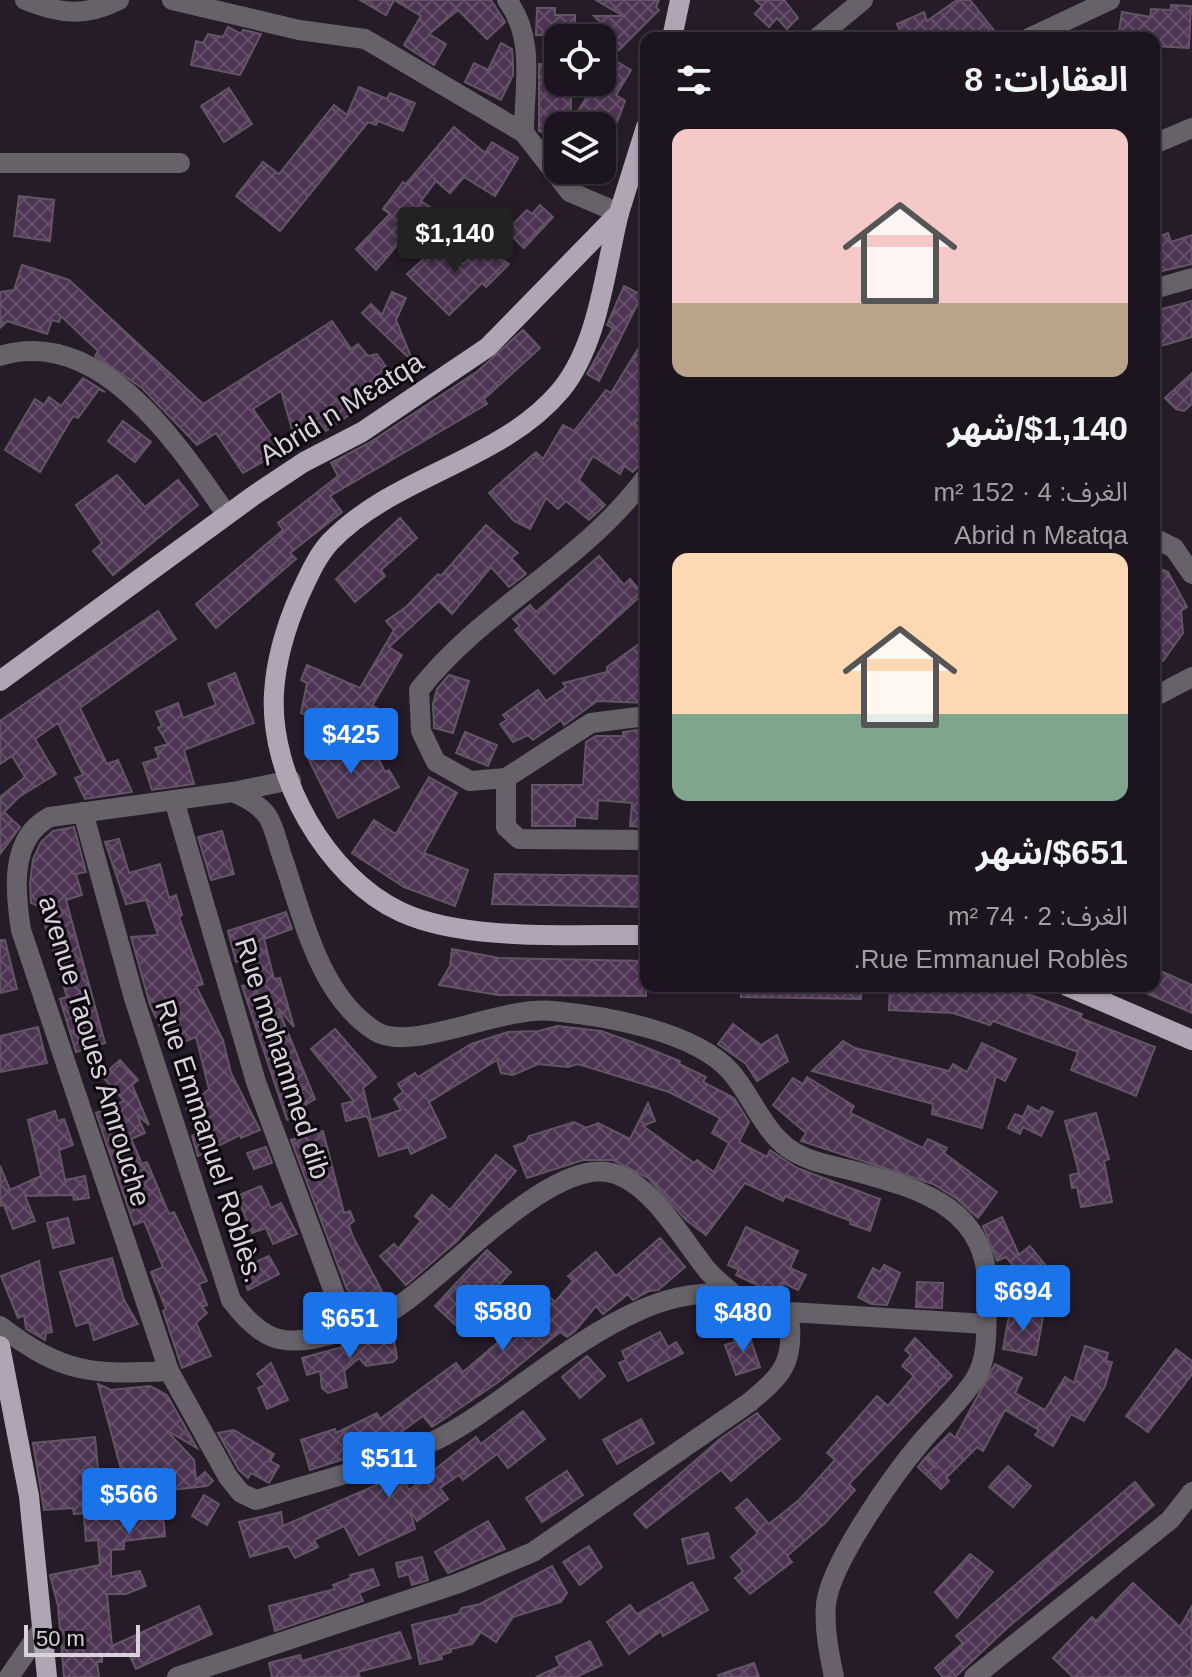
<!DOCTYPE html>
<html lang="ar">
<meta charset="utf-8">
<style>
:root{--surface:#1c141e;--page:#29212b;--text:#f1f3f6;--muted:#a09ea4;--line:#3a333c;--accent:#1a73e8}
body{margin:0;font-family:Arial,"Noto Sans Arabic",sans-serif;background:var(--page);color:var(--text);direction:rtl;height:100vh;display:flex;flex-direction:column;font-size:30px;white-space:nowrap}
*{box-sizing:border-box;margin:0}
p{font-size:26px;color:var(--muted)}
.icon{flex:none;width:44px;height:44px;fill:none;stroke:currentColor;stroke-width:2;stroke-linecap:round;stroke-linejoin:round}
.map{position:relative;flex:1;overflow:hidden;direction:ltr}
.panel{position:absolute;left:640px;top:32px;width:520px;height:960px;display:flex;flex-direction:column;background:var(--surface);border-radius:16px;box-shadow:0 2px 6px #0004,0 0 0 2px var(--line);direction:rtl}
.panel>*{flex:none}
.fabs{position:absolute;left:544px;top:24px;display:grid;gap:16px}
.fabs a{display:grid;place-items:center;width:72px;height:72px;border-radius:16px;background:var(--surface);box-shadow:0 2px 6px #0004,0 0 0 2px var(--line);font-size:40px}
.scale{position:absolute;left:24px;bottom:20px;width:116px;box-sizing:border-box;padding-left:8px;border:4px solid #d9d2db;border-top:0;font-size:22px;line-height:28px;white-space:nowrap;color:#d9d2db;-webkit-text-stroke:6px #0c080d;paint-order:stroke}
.price{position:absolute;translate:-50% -68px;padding:0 18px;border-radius:8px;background:var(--accent);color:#fff;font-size:26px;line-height:52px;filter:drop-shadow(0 2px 4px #0008)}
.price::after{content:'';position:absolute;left:50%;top:48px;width:24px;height:18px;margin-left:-12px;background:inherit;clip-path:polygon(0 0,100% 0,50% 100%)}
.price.selected{background:#222;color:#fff}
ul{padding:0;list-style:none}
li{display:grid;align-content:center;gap:16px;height:424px;padding:0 32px}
li span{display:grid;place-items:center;height:248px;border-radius:16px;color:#555}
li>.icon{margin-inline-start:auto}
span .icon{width:144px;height:144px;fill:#fffc;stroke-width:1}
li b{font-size:34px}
h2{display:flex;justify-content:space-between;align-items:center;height:96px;padding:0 32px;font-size:34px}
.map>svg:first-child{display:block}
</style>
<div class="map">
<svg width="1192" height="1677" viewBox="0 0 1192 1677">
<defs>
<pattern id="building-cross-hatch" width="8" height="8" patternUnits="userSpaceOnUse" patternTransform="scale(2)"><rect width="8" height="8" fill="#4c3452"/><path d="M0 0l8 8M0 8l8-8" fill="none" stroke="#65506a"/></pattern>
</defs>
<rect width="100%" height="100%" fill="#261b28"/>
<g fill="url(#building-cross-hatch)" stroke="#625665" stroke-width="2">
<path d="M360 0H491L505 22 487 39 458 10 429 34 446 44 434 65 404 45 421 16 394 0 386 15Z"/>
<path d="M596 0H659L656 7 659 10 619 50 608 40 614 34 594 16H623Z"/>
<path d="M755 0H784L798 18 787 29 777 18 769 27 755 14 762 6Z"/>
<path d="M957 0H970L1000 38H903L897 24 924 12 927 21Z"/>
<path d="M1171 5 1191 6 1189 48 1154 46V38H1118L1122 12 1150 17 1151 9 1171 10Z"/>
<path d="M537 8H555V15H575V36L536 35Z"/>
<path d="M228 27 241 34 243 30 261 34 240 75 191 65 196 41 203 43 208 34 223 37Z"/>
<path d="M501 43 512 49 513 64V75L501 100 465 82 474 63 488 70Z"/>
<path d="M611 58 631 70 616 95 625 101 605 154 602 126H558V138L539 131V64L558 65V82H572L570 124 596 82H602V72Z"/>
<path d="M359 87 387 99 390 93 415 103 403 131 378 121 376 125 368 122 280 231 236 196 263 162 279 174 334 105 347 115Z"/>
<path d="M229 88 252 124 224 142 201 106Z"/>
<path d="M454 127 485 153 492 142 518 158 495 196 464 177 450 193 436 181 421 201 430 207 376 270 356 249 390 214 383 209 403 182 406 184Z"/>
<path d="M19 196 54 200 50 241 14 236Z"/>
<path d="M540 205 553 217 524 248 506 231 527 210 532 214Z"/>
<path d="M1168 233 1171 242 1192 235V264L1154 273V238Z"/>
<path d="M442 242 463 264 482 245 509 264 486 287 482 283 449 315 407 274Z"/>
<path d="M22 265 69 280 203 404 332 321 351 349 358 344 368 356 377 354 397 382 326 431 320 423 294 436 281 391 253 409 282 451 243 473 216 433 197 445 142 388 95 356 98 351 61 316 59 322 52 320 47 334 7 321 0 328V292L14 290Z"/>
<path d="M624 286 642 295 599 381 587 374 613 328 607 325Z"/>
<path d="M392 292 406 298 396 320 413 362 362 313 371 304 382 315Z"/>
<path d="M1192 301V337L1154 348V311Z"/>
<path d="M523 330 540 348 484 399 487 404 330 496 342 512 290 553 296 559 216 628 196 604 283 530 278 523 338 476 331 463 369 443 478 371Z"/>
<path d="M646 336V405L635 424 646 432V454L638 467 633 472 624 466 620 474 593 456 579 480 605 505 589 520 566 501 558 509 546 498 530 529 514 521 489 493 536 452 543 459 563 425 574 431 606 390 611 393Z"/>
<path d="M1192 373V404L1184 411 1176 409 1165 398Z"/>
<path d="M83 378 105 392 99 389 78 418 74 416 70 421 40 472 5 450 35 399 44 405 49 397 61 406Z"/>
<path d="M123 421 151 442 135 462 108 441Z"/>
<path d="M117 475 145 507 178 480 198 505 113 575 93 551 102 543 76 505Z"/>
<path d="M400 518 417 538 381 570 385 576 355 602 336 579Z"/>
<path d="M486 525 518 553 511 558 526 574 509 587 491 567 452 614 439 601 389 647 402 655 372 706 377 708 368 731 316 709 323 722 301 713 307 683 301 680 307 665 360 688 394 630 386 621 406 607 438 574 441 576Z"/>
<path d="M599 556 624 585 630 579 643 594 554 674 515 630 520 626 513 619 530 605 536 612Z"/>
<path d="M1154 566 1168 572 1187 607 1181 611 1183 633 1163 661 1154 653Z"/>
<path d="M158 611 176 639 80 708 107 764 118 760 132 792 85 799 75 778 83 775 58 723 35 739 56 774 19 797 4 812 20 827 0 854V797L25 777 12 756 0 764V721Z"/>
<path d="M646 639V703L597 701 564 725 561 720 533 740 528 735 513 742 500 724 507 720 503 715 538 690 546 701 566 687 563 683 607 672V667Z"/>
<path d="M235 673 254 723 184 750 194 784 152 790 143 763 159 758 155 748 168 744 158 728 162 726 156 712 178 703 183 718 216 705 208 684Z"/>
<path d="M449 675 469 681 453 733 434 728 433 704 437 689Z"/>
<path d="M636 730 646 733V827L630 826 632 803 598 800 597 819 575 817V826H532V785H583L586 742 596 736H623V732Z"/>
<path d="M465 732 497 745 488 766 456 753Z"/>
<path d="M370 740 385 772 389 770 399 787 338 818 306 754 332 741 338 754Z"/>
<path d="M429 777 457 793 424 853 468 870 455 906 404 887 352 853 374 820 396 834Z"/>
<path d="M74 827 86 872 76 874 82 895 66 900 105 1043 76 1052 60 999 67 997 39 906 31 903 30 883 33 859 41 842 53 831Z"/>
<path d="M222 831 234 874 211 880 198 837Z"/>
<path d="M119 839 129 873 160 864 169 898 176 895 182 915 179 917 203 984 196 986 223 1040 231 1073 260 1130 241 1138 240 1135 198 1156 192 1136 198 1133 191 1121 195 1119 186 1109 209 1089 196 1037 169 1048 159 1025 174 1011 156 1018 150 1005 131 937 158 935 146 900 126 904 105 842Z"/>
<path d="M495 874 646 876V907L492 904Z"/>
<path d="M286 912 292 929 264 939 274 979 280 978 294 1027 278 1008 315 1099 305 1105 307 1112 287 1120 242 986 252 984 245 959 236 962 228 931Z"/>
<path d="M0 940H5L17 989 0 993Z"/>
<path d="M452 949 499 958 646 961V996L498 995 439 985 450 966Z"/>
<path d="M1154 968 1192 985V1013L1130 986H1154Z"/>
<path d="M741 986H862L861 999 741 997Z"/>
<path d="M890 986H1006L1082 1014 1080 1018 1155 1047 1136 1096 1071 1070 1078 1052 993 1021 990 1025 953 1013 889 1010Z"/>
<path d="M733 1024 761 1045 777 1035 788 1061 757 1081 746 1064 718 1044Z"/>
<path d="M557 1026 601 1031 632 1042 680 1061 679 1064 706 1077 703 1082 734 1098 749 1122 739 1142 767 1157 770 1150 797 1168 880 1199 870 1231 850 1224 851 1221 785 1196 783 1201 745 1183 706 1235 686 1220 648 1178 613 1160H583L527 1178 514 1146 526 1142 529 1136 574 1122 586 1128 598 1123 630 1139 648 1103 655 1121 643 1126 694 1163 697 1160 714 1172 729 1143 712 1133 720 1118 669 1092 578 1064 568 1067 538 1064 513 1075 501 1073 497 1060 429 1102 446 1137 411 1154 408 1147 379 1156 369 1120 366 1116 346 1121 342 1104 354 1101 311 1049 335 1029 368 1067 376 1077 363 1088 371 1120 401 1110 394 1099 403 1092 398 1084 415 1073 418 1077 471 1044 508 1032 539 1031Z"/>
<path d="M38 1027 47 1063 0 1072V1036Z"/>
<path d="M843 1041 855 1048 949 1071 953 1064 967 1072 982 1043 1016 1059 1005 1081 996 1076 982 1128 932 1114 933 1104 812 1071Z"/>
<path d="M120 1060 138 1080 132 1085 149 1125 137 1115 145 1133 131 1139 142 1164 147 1162 169 1214 174 1212 207 1281 199 1284 207 1305 202 1307 207 1313 196 1323 211 1356 182 1368 163 1311 166 1309 151 1272 163 1267 144 1221 134 1225 96 1113 124 1101 102 1076Z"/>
<path d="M807 1077 854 1106 850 1113 923 1148 928 1139 947 1148 944 1153 997 1192 978 1218 957 1199 933 1184 801 1141 806 1133 773 1105 793 1078 803 1084Z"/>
<path d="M1028 1106 1039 1112 1042 1107 1053 1112 1041 1136 1023 1127 1020 1134 1008 1128 1015 1114 1023 1117Z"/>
<path d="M55 1111 58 1121 64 1119 73 1145 59 1150 65 1180 85 1176 89 1198 74 1200 73 1195 25 1196 35 1221 13 1229 4 1205 0 1206V1166L10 1190 41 1176 28 1120Z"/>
<path d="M1096 1113 1109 1159 1104 1161 1112 1202 1081 1207 1077 1187 1072 1188 1070 1175 1079 1173 1065 1121Z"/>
<path d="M323 1131 344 1213 350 1211 354 1221 349 1225 353 1237 382 1291 357 1304 346 1287 291 1140Z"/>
<path d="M266 1147 272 1163 254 1169 247 1153Z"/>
<path d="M496 1155 516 1171 457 1241 406 1285 380 1256 394 1244 398 1249 421 1221 415 1216 432 1195 450 1210Z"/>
<path d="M261 1186 271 1208 281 1203 297 1234 273 1244 266 1228 252 1233 237 1196Z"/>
<path d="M1002 1217 1019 1255 1030 1246 1046 1266 1028 1283 1006 1257 997 1261 983 1226Z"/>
<path d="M68 1218 74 1243 53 1248 47 1223Z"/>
<path d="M746 1227 798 1251 790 1268 806 1275 798 1290 783 1283 778 1295 736 1275 739 1270 728 1265Z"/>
<path d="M660 1238 685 1267 658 1290 649 1291 633 1300 628 1294 603 1314 596 1306 575 1331 567 1337 560 1332 497 1383 432 1427 423 1416 390 1440 363 1453 310 1470 301 1440 335 1429 336 1433 377 1413 380 1419 456 1363 463 1372 535 1311 532 1308 545 1293 555 1302 573 1281 568 1276 596 1252 616 1276Z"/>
<path d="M487 1250 511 1272 459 1328 435 1306Z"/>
<path d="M269 1256 279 1274 248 1290 239 1269Z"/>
<path d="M112 1258 124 1300 138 1324 94 1340 89 1322 76 1326 60 1272Z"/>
<path d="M39 1261 52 1332 46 1333 45 1340 26 1329 24 1315 18 1318 1 1276Z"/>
<path d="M884 1265 900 1273 887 1305 871 1304 858 1297 873 1268 880 1272Z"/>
<path d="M917 1282 943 1283 942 1308 916 1307Z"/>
<path d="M1010 1310 1043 1317 1036 1355 1003 1349Z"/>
<path d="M385 1329 394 1339 397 1358 393 1362 366 1366 359 1358 344 1371 347 1387 328 1393 322 1388 320 1371 307 1375 302 1358 372 1339Z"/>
<path d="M660 1332 668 1347 676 1342 683 1353 628 1381 619 1363 626 1360 622 1351Z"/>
<path d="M748 1332 760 1367 736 1375 725 1345 735 1342 733 1337Z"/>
<path d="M915 1338 952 1376 849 1484 855 1490 825 1523 787 1556 792 1562 750 1594 735 1578 743 1571 731 1557 758 1533 736 1508 747 1499 769 1524 799 1500 835 1460 827 1453 877 1396 888 1406 914 1376 902 1366 911 1355 905 1350Z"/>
<path d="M1085 1346 1108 1353 1106 1361 1112 1362 1105 1386 1084 1421 1071 1414 1053 1446 1035 1435 1039 1430 1005 1410 983 1451 977 1447 946 1478 949 1481 941 1489 918 1467 925 1458 937 1469 926 1457 950 1433 955 1438 995 1364 1022 1378 1015 1393 1045 1410 1065 1377 1074 1383Z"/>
<path d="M1176 1349 1192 1361V1374L1148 1432 1126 1416Z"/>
<path d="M587 1356 605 1376 580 1398 562 1377Z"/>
<path d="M271 1363 288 1400 267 1409 258 1388 265 1385 257 1374Z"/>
<path d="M98 1384 111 1390 150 1386 167 1395 197 1448 166 1430 194 1460 196 1480 205 1472 213 1481 207 1486 161 1491 165 1536 124 1541V1549L111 1550V1577L140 1571 146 1586 126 1594H107L112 1646 199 1606 212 1634 136 1669 129 1654 102 1656V1662H97L99 1677H64L58 1606 50 1575 100 1565 98 1540 86 1541 84 1517 132 1510Z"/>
<path d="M523 1411 545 1439 508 1468 497 1454 463 1480 459 1475 440 1488 448 1499 417 1521 410 1510 415 1529 359 1555 344 1526 314 1540 318 1547 295 1558 288 1546 250 1557 239 1522 281 1512 283 1526 401 1474 409 1490 476 1437 481 1444Z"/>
<path d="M757 1413 780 1439 731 1481 721 1470 646 1528 634 1514 720 1439Z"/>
<path d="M641 1419 654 1443 617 1464 603 1440Z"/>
<path d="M234 1430 274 1454 270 1461 279 1466 269 1483 251 1473 248 1478 239 1470 218 1433Z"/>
<path d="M95 1437 99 1480 86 1481 88 1513 74 1514 73 1508 44 1510 33 1443Z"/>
<path d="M1008 1466 1031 1486 1013 1507 989 1487Z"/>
<path d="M567 1471 583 1495 542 1522 526 1498Z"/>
<path d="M1135 1482 1154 1505 1007 1628 955 1677H943L935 1668 963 1643 956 1636Z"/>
<path d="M204 1495 219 1504 207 1525 192 1516Z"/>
<path d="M488 1521 505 1549 448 1573 435 1552Z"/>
<path d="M708 1533 714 1558 688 1564 682 1539Z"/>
<path d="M589 1546 602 1567 580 1585 563 1562Z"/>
<path d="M970 1554 993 1572 957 1618 935 1592Z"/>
<path d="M422 1557 428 1580 412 1585 409 1574 399 1577 396 1563Z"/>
<path d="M552 1566 567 1593 561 1602 513 1617 496 1642 481 1632 472 1644 451 1649V1652L441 1655 442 1659 420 1664 412 1625 458 1614 462 1608 480 1604Z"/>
<path d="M373 1569 379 1585 359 1593 363 1601 275 1631 269 1606 335 1589 333 1585 351 1578 350 1575Z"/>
<path d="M692 1582 708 1610 663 1636 661 1631 629 1654 607 1622 630 1605 637 1614Z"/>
<path d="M1133 1583 1180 1627 1192 1606V1677H1073L1053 1658 1092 1617 1096 1621Z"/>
<path d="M400 1632 411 1658 358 1672 360 1677H272L269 1663 300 1655 302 1661Z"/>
<path d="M590 1641 602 1665 576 1677H536L560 1666 556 1657Z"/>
<path d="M754 1663 759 1677H719L718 1675Z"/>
</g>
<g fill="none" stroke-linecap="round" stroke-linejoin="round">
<g stroke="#676269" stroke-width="20">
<path d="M25 0C60 14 85 17 119 0"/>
<path d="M172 0 299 30 365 39 524 133"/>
<path d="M507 0C536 39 524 86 524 133L570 192 619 213"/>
<path d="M817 38 863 0"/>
<path d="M1029 38 1110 0"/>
<path d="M1154 144 1192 128"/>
<path d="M0 163H180"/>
<path d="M1154 289 1192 278"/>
<path d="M0 356C101 325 179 446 227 515"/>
<path d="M646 477C583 563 484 607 419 690L421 731 436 762 470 781 506 778 591 723 646 716"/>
<path d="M1154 538 1174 548 1192 574"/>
<path d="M1154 697 1192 677"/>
<path d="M506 778V827L519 839 646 840"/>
<path d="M233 792 291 780"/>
<path d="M174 800 256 1082 348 1330"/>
<path d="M83 812 134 998 231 1300C261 1340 282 1348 329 1335 350 1329 373 1322 391 1311 445 1279 551 1156 612 1173 652 1183 684 1242 708 1271 716 1280 727 1288 735 1296"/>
<path d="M773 1311 986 1324"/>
<path d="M0 1326C63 1374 92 1375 169 1371"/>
<path d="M9 1677 42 1629"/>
<path d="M177 1677 459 1583 533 1552 750 1402C779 1377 793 1366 790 1326 781 1318 772 1307 761 1303 646 1256 528 1395 436 1440 380 1467 315 1482 256 1500L241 1493 228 1477 169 1371 21 930C15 892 9 838 50 817L233 792C245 797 260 805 268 817 275 828 278 846 283 859 303 917 319 995 375 1031 411 1054 502 1005 553 1011 605 1016 695 1031 731 1072 751 1095 763 1130 788 1148 806 1161 829 1165 850 1170 925 1190 993 1209 987 1300 986 1326 989 1357 975 1379 961 1401 939 1421 922 1441 894 1474 831 1562 826 1604 824 1629 829 1653 834 1677"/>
<path d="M974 1677 1170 1520 1192 1492"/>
</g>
<g stroke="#b0a5b4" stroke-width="20">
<path d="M672 38 680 0"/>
<path d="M619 213C605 269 599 343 561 390 501 462 394 475 330 542 317 556 308 577 300 594 286 626 276 658 274 693 269 775 326 877 401 912 466 942 574 934 646 935"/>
<path d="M0 681 253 496 304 462 362 432 488 347 619 213 646 127"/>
<path d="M1067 986 1192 1040"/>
<path d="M0 1346 29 1496 47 1677"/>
</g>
</g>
<g text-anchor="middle" stroke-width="6" stroke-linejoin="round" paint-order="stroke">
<g font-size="28" fill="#d9d2db" stroke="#0c080d">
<text transform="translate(341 408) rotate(-32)" y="10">Abrid n Mɛatqa</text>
<text transform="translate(95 1051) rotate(73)" y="10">avenue Taoues Amrouche</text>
<text transform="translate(283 1058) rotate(72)" y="10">Rue mohammed dib</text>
<text transform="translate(210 1141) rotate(72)" y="10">Rue Emmanuel Roblès.</text>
</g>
</g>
</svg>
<div class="fabs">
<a><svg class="icon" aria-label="locate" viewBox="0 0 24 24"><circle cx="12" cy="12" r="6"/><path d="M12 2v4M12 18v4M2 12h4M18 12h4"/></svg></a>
<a><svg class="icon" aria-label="layers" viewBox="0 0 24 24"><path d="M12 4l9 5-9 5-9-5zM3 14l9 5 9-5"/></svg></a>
</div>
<div class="scale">50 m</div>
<b class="price selected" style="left:455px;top:275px">$1,140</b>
<b class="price" style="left:351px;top:776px">$425</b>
<b class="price" style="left:1023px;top:1333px">$694</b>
<b class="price" style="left:503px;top:1353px">$580</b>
<b class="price" style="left:743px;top:1354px">$480</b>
<b class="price" style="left:350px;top:1360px">$651</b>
<b class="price" style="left:389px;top:1500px">$511</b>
<b class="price" style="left:129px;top:1536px">$566</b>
<section class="panel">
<h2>العقارات: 8<svg class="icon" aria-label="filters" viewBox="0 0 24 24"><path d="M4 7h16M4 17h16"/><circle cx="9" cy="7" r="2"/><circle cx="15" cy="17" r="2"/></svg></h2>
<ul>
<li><span style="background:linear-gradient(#f6c9c9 70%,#b9a48a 0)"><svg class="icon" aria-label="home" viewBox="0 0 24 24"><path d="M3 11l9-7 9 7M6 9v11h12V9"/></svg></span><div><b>$1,140/شهر</b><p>الغرف: 4 · 152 m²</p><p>Abrid n Mɛatqa</p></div></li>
<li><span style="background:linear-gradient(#ffd9b3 65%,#7fa58c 0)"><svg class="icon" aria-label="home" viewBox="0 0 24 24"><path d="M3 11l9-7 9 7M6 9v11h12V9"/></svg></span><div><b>$651/شهر</b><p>الغرف: 2 · 74 m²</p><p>Rue Emmanuel Roblès.</p></div></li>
</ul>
</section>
</div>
